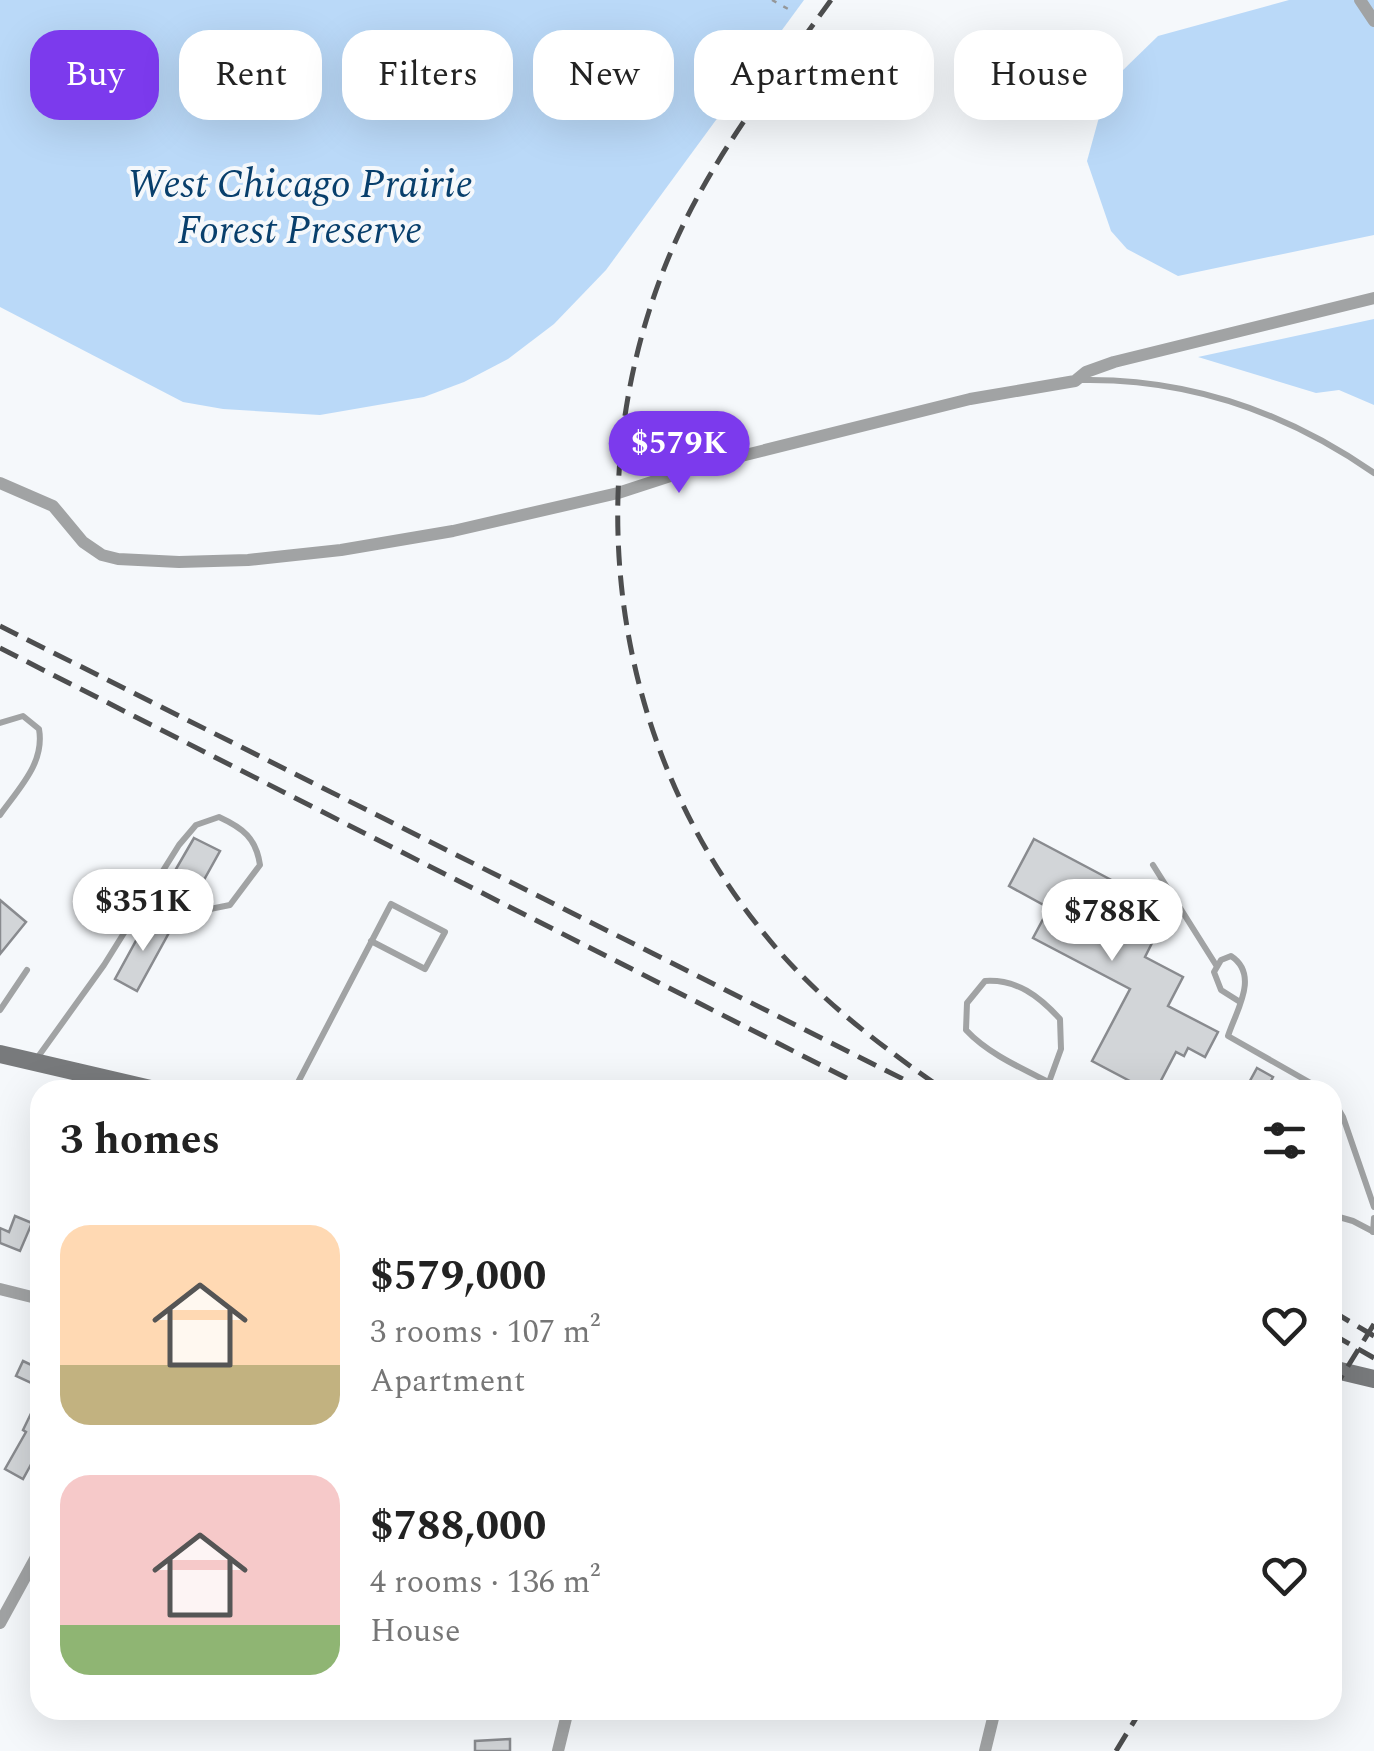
<!DOCTYPE html>
<meta charset="utf-8">
<style>
:root{--surface:#fff;--page:#f6f6f6;--text:#222;--muted:#767676;--accent:#7c3aed}
body{margin:0;font-family:Spectral,serif;background:var(--page);color:var(--text);height:100vh;display:flex;flex-direction:column;font-size:38px;white-space:nowrap}
*{box-sizing:border-box;margin:0}
p{font-size:32px;color:var(--muted)}
.icon{flex:none;width:55px;height:55px;fill:none;stroke:currentColor;stroke-width:2;stroke-linecap:round;stroke-linejoin:round}
.map{position:relative;flex:1;overflow:hidden}
.details{position:absolute;left:30px;top:1080px;width:1312px;height:640px;display:flex;flex-direction:column;background:var(--surface);border-radius:30px;box-shadow:0 10px 40px #0002}
.details>*{flex:none}
.top-card{position:absolute;left:30px;top:30px;width:1315px;height:90px;display:flex;gap:20px}
.price{position:absolute;translate:-50% -85px;padding:0 22px;border-radius:35px;background:#fff;color:#222;font-size:32px;line-height:65px;filter:drop-shadow(0 2px 5px #0008)}
.price::after{content:'';position:absolute;left:50%;top:60px;width:30px;height:22px;margin-left:-15px;background:inherit;clip-path:polygon(0 0,100% 0,50% 100%)}
.price.on{background:var(--accent);color:#fff}
ul{padding:0;list-style:none}
li{display:flex;align-items:center;gap:30px;height:250px;padding:0 30px}
li span{display:grid;place-items:center;flex:none;width:280px;height:200px;border-radius:30px;color:#555}
li>.icon{margin-inline-start:auto}
span .icon{width:120px;height:120px;fill:#fffc;stroke-width:1}
li b{font-size:42px}
h2{display:flex;justify-content:space-between;align-items:center;height:120px;padding:0 30px;font-size:42px}
.tag{padding:0 35px;border-radius:30px;background:var(--surface);box-shadow:0 10px 40px #0002;font-size:35px;line-height:90px}
.tag.on{background:var(--accent);color:#fff}
.map>svg:first-child{display:block}
</style>
<div class="map">
<svg width="1374" height="1751" viewBox="0 0 1374 1751">
<rect width="100%" height="100%" fill="#f5f8fb"/>
<g fill="#bad9f8">
<path d="M0 0H804L606 270 554 324 508 359 464 382 424 397 320 415 223 409 183 402 0 307Z"/>
<path d="M1289 0H1374V235L1178 276 1127 249 1111 231 1087 161 1101 110 1120 73 1158 36Z"/>
<path d="M1374 319V405L1339 390 1316 393 1198 357Z"/>
</g>
<g fill="#d2d5d8" stroke="#898b8f" stroke-width="2.5">
<path d="M194 838 220 851 195 896 169 881Z"/>
<path d="M1034 839 1132 891 1120 915 1156 935 1145 957 1183 977 1168 1006 1218 1032 1205 1057 1188 1048 1184 1056 1176 1052 1156 1090H1147L1092 1061 1130 989 1033 938 1049 908 1009 886Z"/>
<path d="M0 900 26 922 0 954Z"/>
<path d="M149 917 171 929 137 991 115 979Z"/>
<path d="M1257 1068 1273 1077 1266 1090H1245Z"/>
<path d="M15 1216 32 1223 20 1251 0 1243V1228L9 1232Z"/>
<path d="M23 1361 40 1369V1387L16 1376Z"/>
<path d="M40 1395V1448L23 1479 5 1469 26 1432 23 1430Z"/>
<path d="M510 1739V1751H475V1741Z"/>
</g>
<g fill="none" stroke-linecap="round" stroke-linejoin="round">
<path stroke="#959799" stroke-width="2.5" stroke-dasharray="5 8" stroke-linecap="butt" d="M772 0 790 10"/>
<g stroke="#a1a3a4" stroke-width="6">
<path d="M1081 380C1188 378 1286 412 1374 473"/>
<path d="M0 723 23 716 39 729C45 763 19 788 0 815"/>
<path d="M1153 865 1216 965"/>
<path d="M1240 1002 1221 990 1214 972 1221 960 1231 956C1260 975 1236 1011 1228 1036L1323 1090"/>
<path d="M0 1010 27 970"/>
<path d="M35 1061 104 965 179 845 196 825 219 817C243 828 256 838 260 865L230 905 190 913 145 898"/>
<path d="M1049 1082 1061 1049 1060 1019C1039 996 1017 979 985 981L967 1003 966 1030C991 1057 1031 1072 1064 1090"/>
<path d="M294 1090 391 904 445 932 425 969 371 941"/>
<path d="M1332 1098 1343 1117 1374 1207"/>
<path d="M1332 1215 1353 1221 1374 1232"/>
<path d="M1373 1232 1374 1218"/>
</g>
<g stroke="#a1a3a4" stroke-width="12">
<path d="M1360 0 1374 21"/>
<path d="M0 483 53 506 83 542 102 555 118 559 179 562 248 560 341 550 453 531 618 493 701 466 970 399 1075 381 1086 372 1114 362 1374 298"/>
<path d="M0 1289 40 1299"/>
<path d="M0 1623 40 1550"/>
<path d="M558 1751 568 1710"/>
<path d="M985 1751 995 1710"/>
</g>
<g stroke="#787a7c" stroke-width="18">
<path d="M0 1054 155 1090"/>
<path d="M1332 1369 1374 1379"/>
</g>
<g stroke="#4d4e4f" stroke-width="5" stroke-dasharray="20 10" stroke-linecap="butt">
<path d="M831 0C774 79 712 157 673 247 572 480 611 757 777 949 826 1005 884 1048 944 1090"/>
<path d="M0 626 921 1088"/>
<path d="M0 648 870 1090"/>
<path d="M1332 1311 1374 1336"/>
<path d="M1332 1334 1374 1358"/>
<path d="M1332 1392 1374 1324"/>
<path d="M1116 1751 1141 1710"/>
</g>
</g>
<g text-anchor="middle" stroke-width="8" stroke-linejoin="round" paint-order="stroke">
<g font-size="40" font-style="italic" fill="#083f6c" stroke="#f5f8fb">
<text x="300" y="197">West Chicago Prairie<tspan x="300" dy="46">Forest Preserve</tspan></text>
</g>
</g>
</svg>
<b class="price on" style="left:679px;top:496px">$579K</b>
<b class="price" style="left:143px;top:954px">$351K</b>
<b class="price" style="left:1112px;top:964px">$788K</b>
<div class="top-card">
<a class="tag on">Buy</a>
<a class="tag">Rent</a>
<a class="tag">Filters</a>
<a class="tag">New</a>
<a class="tag">Apartment</a>
<a class="tag">House</a>
</div>
<section class="details">
<h2>3 homes<svg class="icon" aria-label="filters" viewBox="0 0 24 24"><path d="M4 7h16M4 17h16"/><circle cx="9" cy="7" r="2"/><circle cx="15" cy="17" r="2"/></svg></h2>
<ul>
<li><span style="background:linear-gradient(#ffd9b3 70%,#c2b280 0)"><svg class="icon" aria-label="home" viewBox="0 0 24 24"><path d="M3 11l9-7 9 7M6 9v11h12V9"/></svg></span><div><b>$579,000</b><p>3 rooms · 107 m²</p><p>Apartment</p></div><svg class="icon" aria-label="heart" viewBox="0 0 24 24"><path d="M12 20l-8-8c-3-5 5-10 8-4 3-6 11-1 8 4z"/></svg></li>
<li><span style="background:linear-gradient(#f6c9c9 75%,#8fb573 0)"><svg class="icon" aria-label="home" viewBox="0 0 24 24"><path d="M3 11l9-7 9 7M6 9v11h12V9"/></svg></span><div><b>$788,000</b><p>4 rooms · 136 m²</p><p>House</p></div><svg class="icon" aria-label="heart" viewBox="0 0 24 24"><path d="M12 20l-8-8c-3-5 5-10 8-4 3-6 11-1 8 4z"/></svg></li>
</ul>
</section>
</div>
